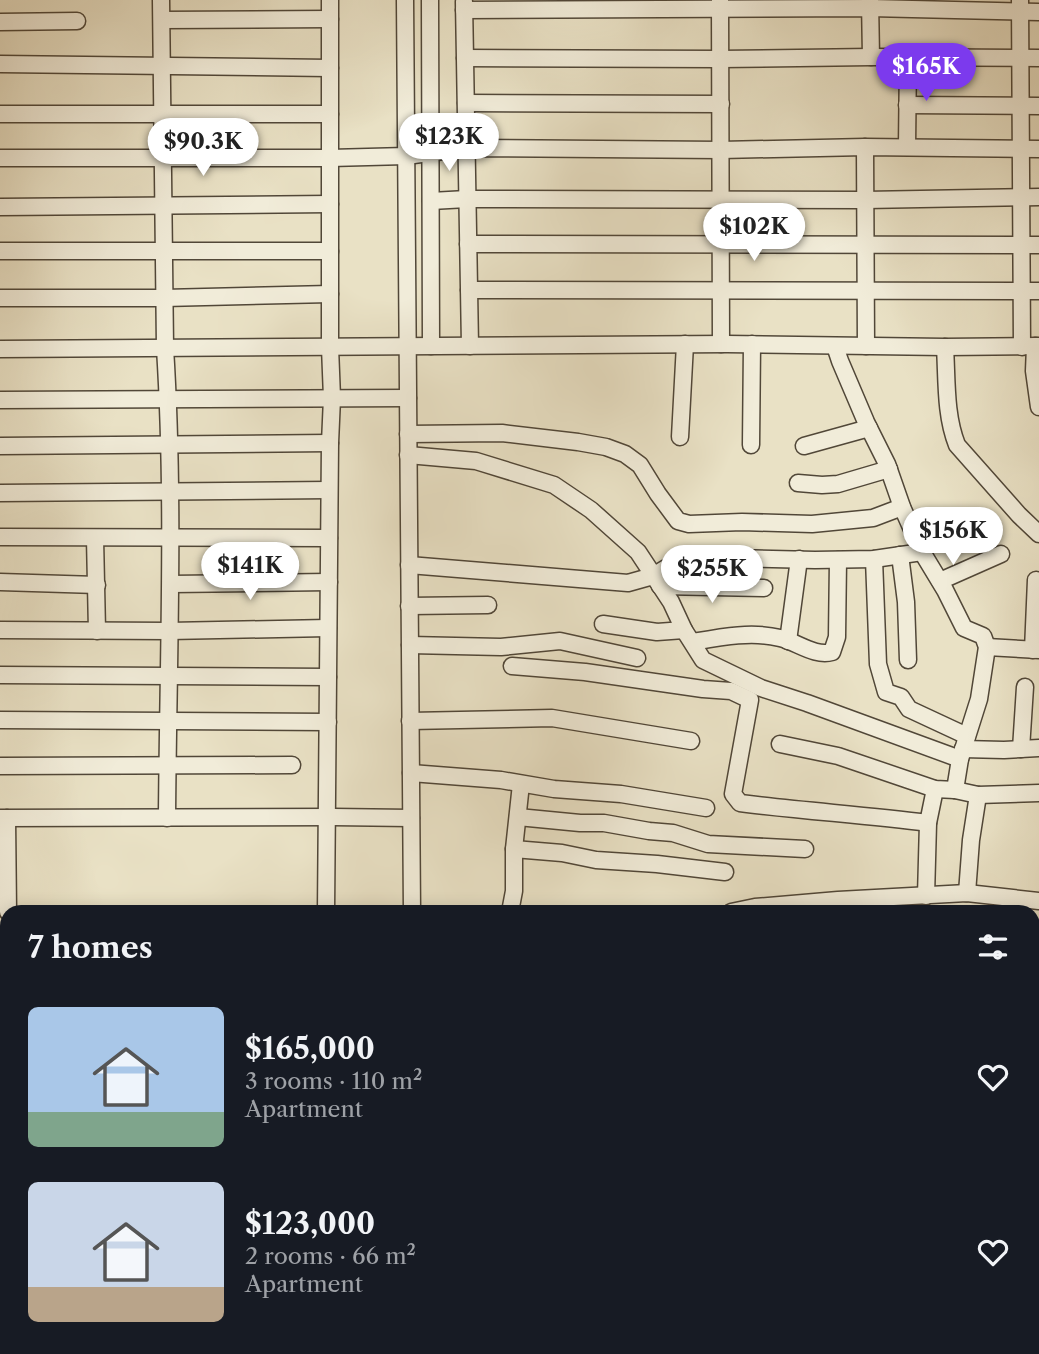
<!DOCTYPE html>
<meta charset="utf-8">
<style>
:root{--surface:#171b24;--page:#242831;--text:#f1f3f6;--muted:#9ea1a6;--accent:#7c3aed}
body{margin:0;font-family:"Libre Caslon Text",serif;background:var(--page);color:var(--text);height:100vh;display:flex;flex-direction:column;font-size:26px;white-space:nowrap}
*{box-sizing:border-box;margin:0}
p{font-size:23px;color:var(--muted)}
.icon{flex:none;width:38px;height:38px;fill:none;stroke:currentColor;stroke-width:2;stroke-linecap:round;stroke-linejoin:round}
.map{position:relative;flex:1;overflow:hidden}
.sheet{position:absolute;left:0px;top:905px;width:1040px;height:450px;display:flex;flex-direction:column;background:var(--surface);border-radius:21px 21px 0 0;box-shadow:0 4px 18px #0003}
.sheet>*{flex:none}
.price{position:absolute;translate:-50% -60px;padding:0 16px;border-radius:24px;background:#fff;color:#222;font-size:23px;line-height:46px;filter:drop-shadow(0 2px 4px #0008)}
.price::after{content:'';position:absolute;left:50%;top:42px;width:21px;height:16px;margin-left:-10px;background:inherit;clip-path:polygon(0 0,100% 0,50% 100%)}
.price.selected{background:var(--accent);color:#fff}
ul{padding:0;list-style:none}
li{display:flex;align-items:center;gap:21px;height:175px;padding:0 28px}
li span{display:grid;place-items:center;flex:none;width:196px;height:140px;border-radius:10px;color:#555}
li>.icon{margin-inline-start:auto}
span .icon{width:84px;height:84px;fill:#fffc;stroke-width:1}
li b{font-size:30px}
h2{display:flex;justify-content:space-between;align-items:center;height:84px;padding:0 28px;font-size:30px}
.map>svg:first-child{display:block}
</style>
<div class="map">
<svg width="1039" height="1354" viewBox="0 0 1039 1354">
<rect width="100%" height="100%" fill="#e9e1c5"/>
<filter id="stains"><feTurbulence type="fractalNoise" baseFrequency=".00286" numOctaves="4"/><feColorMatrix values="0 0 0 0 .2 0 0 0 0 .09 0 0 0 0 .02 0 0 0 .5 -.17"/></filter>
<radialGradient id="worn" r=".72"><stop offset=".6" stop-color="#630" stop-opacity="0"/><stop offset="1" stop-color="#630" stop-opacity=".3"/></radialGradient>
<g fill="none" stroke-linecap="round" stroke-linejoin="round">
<defs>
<g id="minor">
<path d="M161 0 165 348C175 505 168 661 167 818"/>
<path d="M405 0 412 912"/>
<path d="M430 0 431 346"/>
<path d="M720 0 721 344"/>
<path d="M870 0 871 57"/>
<path d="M1020 0 1022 347"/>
<path d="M464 2 470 346"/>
<path d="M464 10 870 8 1039 12"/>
<path d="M162 20 330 19"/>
<path d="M0 22 77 21"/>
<path d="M465 58 720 59 871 57 1039 58"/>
<path d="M0 64 330 68"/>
<path d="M466 103 721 104"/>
<path d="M907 105 1039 106"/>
<path d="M0 114H330"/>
<path d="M865 147 866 346"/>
<path d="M907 147 908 58"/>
<path d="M0 158H330L406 156 466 148 721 150 865 147 1039 149"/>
<path d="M431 201 467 199 865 200 1039 197"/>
<path d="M0 207 330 204"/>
<path d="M468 244 1039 245"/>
<path d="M0 251H330"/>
<path d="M469 290 1039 291"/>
<path d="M0 298H164L330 294"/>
<path d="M835 346 840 361 866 422 887 464 902 507 922 552 945 590 964 628 983 636 987 647 979 699 960 759 955 790"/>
<path d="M1035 346 1034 371 1039 407"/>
<path d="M945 347C947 380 945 415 957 445L1019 515 1039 534"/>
<path d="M0 349 727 344 945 347 1039 346"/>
<path d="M0 400 408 398"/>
<path d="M408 434 502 433 578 442 606 447 625 454 640 465 658 494 678 521 689 524 742 522 812 524 873 518 902 507"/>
<path d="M680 437 685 344"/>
<path d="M751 445 752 344"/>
<path d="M0 446 330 443"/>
<path d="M804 446 869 428"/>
<path d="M408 455 476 461 554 485 591 510 638 552 671 602 684 630 703 660 761 688 807 703 960 759"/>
<path d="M798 483 822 485 838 484 889 469"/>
<path d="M0 493 329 490"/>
<path d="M0 537 329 538"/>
<path d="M95 538 97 631"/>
<path d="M900 555 906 602 908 660"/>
<path d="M874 559 878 664 886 692 901 697 909 709 967 736"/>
<path d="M409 565 628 583 653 576 679 560 735 558 815 560 874 559 922 552"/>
<path d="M940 581 1001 554"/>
<path d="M0 582 97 585"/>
<path d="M171 584 329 582"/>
<path d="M660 586 764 588"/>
<path d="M409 606 488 605"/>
<path d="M603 624 657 632 684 630"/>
<path d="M0 630 169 631 328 628"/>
<path d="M788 641 799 559"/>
<path d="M693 642C721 637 752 631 780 638 797 642 815 657 832 652L837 637 838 560"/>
<path d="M410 645 501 647 560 641 637 658"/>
<path d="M987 647 1039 650"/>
<path d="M1033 650 1036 580"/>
<path d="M512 666 585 672 703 689 731 691 750 700 733 794 740 803C803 811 866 815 928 823"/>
<path d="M0 675 328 677"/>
<path d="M0 720 328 722"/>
<path d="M410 721 552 718 691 741"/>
<path d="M780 744 838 756 935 789 955 790 978 795 1039 793"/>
<path d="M963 749 1004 750 1039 748"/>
<path d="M1021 749 1025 687"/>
<path d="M0 766 292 765"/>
<path d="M411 773 501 780 554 789 621 794 706 808"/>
<path d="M518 817 580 823H604L649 831 673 833 708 844 805 849"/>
<path d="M0 818 333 817 411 818"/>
<path d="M7 818 8 912"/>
<path d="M514 849 562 853 596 860 657 864 725 872"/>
<path d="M967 893 971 840 978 795"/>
<path d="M926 896 928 823 935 789"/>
<path d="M326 912 330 443 332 398 330 347V0"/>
<path d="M510 912 514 891V849L521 784"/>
<path d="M731 912 755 907 838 900 967 893 1039 901"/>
<path d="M0 937H7"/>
<path d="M1032 975 1039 976"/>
<path d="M0 987H7"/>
<path d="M1032 1024 1039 1026"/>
<path d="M0 1032H7"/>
<path d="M1032 1071 1039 1073"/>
<path d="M0 1081H7"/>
<path d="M0 1123H7"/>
<path d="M1032 1126 1039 1124"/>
<path d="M0 1167H7"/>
<path d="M1032 1167 1039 1166"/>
<path d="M0 1214H7"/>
<path d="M1032 1219 1039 1217"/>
<path d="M0 1259 7 1260"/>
<path d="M1032 1304 1039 1309"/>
<path d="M0 1306H7"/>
<path d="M416 1348V1354"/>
<path d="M0 1350 165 1348 318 1354 328 1353 336 1348"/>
<path d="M636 1354V1348"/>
<path d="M752 1354 753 1348"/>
<path d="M765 1354 768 1348"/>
<path d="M883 1354 891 1348"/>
<path d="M963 1354 968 1348"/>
</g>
</defs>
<use href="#minor" stroke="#514738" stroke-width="19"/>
<use href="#minor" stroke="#f1ecd9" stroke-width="16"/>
</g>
<rect width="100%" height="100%" filter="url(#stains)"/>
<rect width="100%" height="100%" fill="url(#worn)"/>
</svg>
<b class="price selected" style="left:926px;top:103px">$165K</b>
<b class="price" style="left:449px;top:173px">$123K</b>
<b class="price" style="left:203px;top:178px">$90.3K</b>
<b class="price" style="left:754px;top:263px">$102K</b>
<b class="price" style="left:953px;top:567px">$156K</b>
<b class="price" style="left:250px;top:602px">$141K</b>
<b class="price" style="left:712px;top:605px">$255K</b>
<section class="sheet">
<h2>7 homes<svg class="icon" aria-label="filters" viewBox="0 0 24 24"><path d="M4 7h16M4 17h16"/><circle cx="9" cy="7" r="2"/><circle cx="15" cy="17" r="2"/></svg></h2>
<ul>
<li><span style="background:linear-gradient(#a9c7e8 75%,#7fa58c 0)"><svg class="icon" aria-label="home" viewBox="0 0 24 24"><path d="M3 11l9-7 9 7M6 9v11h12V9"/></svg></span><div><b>$165,000</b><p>3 rooms · 110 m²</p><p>Apartment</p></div><svg class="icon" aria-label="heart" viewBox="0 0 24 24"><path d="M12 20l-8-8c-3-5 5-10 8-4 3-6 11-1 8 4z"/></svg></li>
<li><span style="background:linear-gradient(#c9d6e8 75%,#b9a48a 0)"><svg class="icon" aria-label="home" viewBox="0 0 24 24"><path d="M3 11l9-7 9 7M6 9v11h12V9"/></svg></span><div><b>$123,000</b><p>2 rooms · 66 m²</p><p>Apartment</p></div><svg class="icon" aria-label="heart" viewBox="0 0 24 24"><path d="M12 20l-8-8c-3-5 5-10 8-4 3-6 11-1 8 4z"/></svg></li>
</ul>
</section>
</div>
